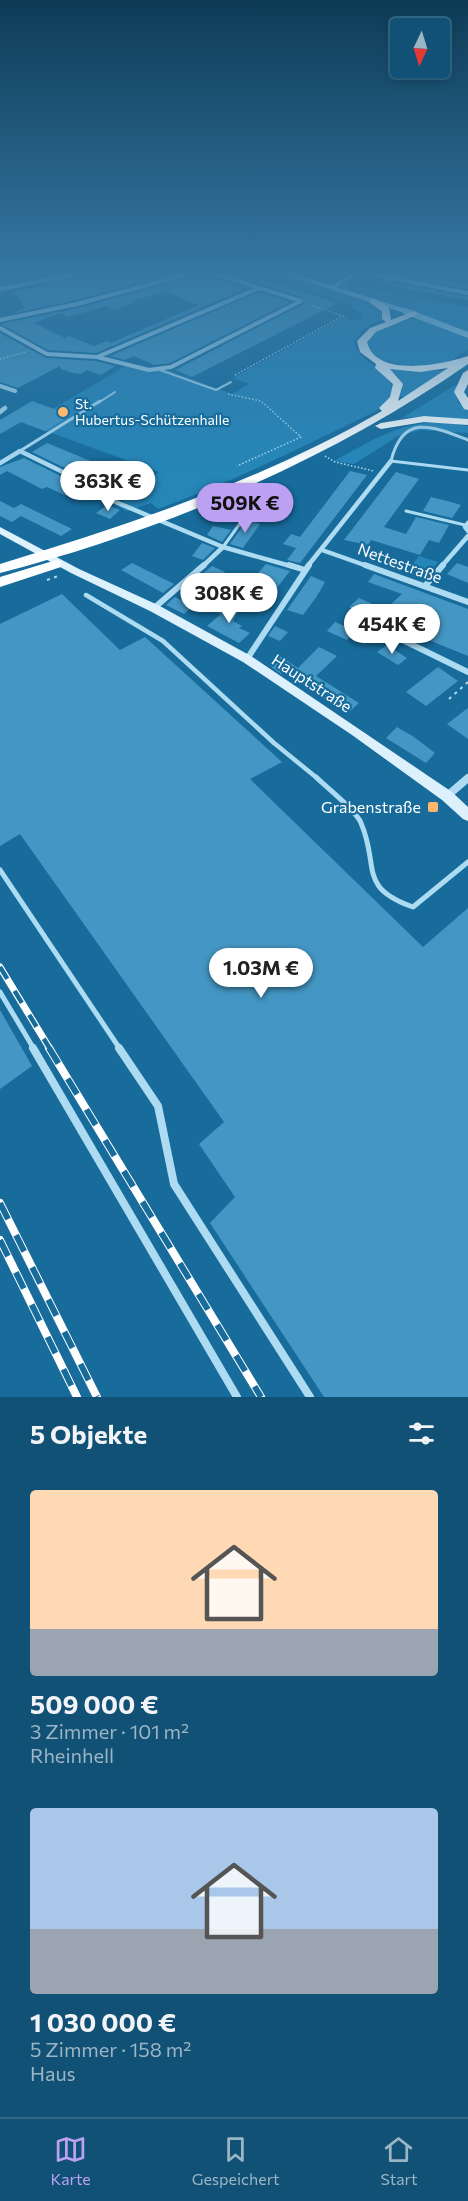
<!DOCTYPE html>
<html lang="de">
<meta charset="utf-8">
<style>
:root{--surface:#115175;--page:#1a577a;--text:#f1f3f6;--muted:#9cb5c5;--line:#306887;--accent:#bca0f2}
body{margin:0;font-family:Commissioner,sans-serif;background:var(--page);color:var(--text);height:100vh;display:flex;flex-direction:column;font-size:22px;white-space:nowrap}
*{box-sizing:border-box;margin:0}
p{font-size:20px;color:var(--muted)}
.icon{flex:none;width:33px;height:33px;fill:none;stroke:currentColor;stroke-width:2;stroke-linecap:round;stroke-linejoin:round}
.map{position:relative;height:1397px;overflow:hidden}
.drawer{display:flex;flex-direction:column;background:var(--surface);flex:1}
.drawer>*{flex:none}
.needle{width:39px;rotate:184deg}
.tools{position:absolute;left:390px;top:18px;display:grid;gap:12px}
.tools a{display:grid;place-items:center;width:60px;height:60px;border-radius:6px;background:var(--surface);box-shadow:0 3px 9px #0003,0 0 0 2px var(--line);font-size:30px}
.price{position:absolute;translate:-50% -51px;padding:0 14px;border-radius:21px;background:#fff;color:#222;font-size:20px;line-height:39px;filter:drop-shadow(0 2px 3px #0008)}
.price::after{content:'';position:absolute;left:50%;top:36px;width:18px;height:14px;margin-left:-9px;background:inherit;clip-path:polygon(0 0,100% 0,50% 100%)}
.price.active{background:var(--accent);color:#111}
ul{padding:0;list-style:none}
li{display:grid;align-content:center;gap:12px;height:318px;padding:0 30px}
li span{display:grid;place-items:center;height:186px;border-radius:6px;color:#555}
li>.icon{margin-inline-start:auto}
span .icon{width:108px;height:108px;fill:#fffc;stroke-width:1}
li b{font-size:26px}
h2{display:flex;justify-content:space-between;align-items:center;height:72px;padding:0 30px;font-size:26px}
.tabs{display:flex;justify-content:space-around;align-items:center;height:84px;border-top:2px solid var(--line);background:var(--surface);font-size:16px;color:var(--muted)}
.tabs a{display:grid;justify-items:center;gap:3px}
.tabs .active{color:var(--accent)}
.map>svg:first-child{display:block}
</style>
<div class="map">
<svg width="468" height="1397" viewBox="0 0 468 1397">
<rect width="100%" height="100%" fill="#176c9c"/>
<g fill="#2686b8">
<path d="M268 274C293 274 364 296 384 311L383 318 362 330 354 342C358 366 393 366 393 393L378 410C305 446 234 481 158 509L151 503 127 511 118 506 159 472 27 424 129 364 167 370 232 394 249 384 233 378 344 317 351 321 363 318 362 313 351 308 352 305Z"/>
<path d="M345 284 468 307V331L340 287Z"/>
<path d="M407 319H419L468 339V349L447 363 409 367 381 360 366 348V337Z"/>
<path d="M380 363 413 371 447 370 404 397 400 396C408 380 392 371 380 363Z"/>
<path d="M454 386H456L458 402 468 409V420L430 416 402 418Z"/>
<path d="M442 422 468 426V433L420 430 398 436 354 464 334 461C371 441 399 422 442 422Z"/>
<path d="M419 556 438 562 426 577 406 573Z"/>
</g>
<g fill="#4497c4" fill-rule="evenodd">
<path d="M88 274H173L76 300 11 314 25 308 14 292Z"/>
<path d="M202 274H211L214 278 247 288 96 353 48 350 1 324 78 308ZM165 292 199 305 111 343 107 341 94 346 69 336 65 338 34 323 60 313 68 317 107 306 114 310 135 303 131 301Z"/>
<path d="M228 274H245L338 303 192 377 175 370 305 303 302 297Z"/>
<path d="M392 274H427L423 278 468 284V289Z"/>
<path d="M382 280 468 297V300L402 288 380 282Z"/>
<path d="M259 292 290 302 170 363 154 365 134 356 125 360 110 356Z"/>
<path d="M0 333 46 358 96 361 115 366 101 375 87 370 81 374 73 373 61 369 60 366 18 388 0 382Z"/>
<path d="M32 401 71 415 45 431 21 422 0 434V420Z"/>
<path d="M47 443 103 466 98 469 122 477 117 481 129 485 118 494 94 486 73 472 32 452Z"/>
<path d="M24 458 69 480 80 487 67 496 47 487 42 489 7 471 0 475V467Z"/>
<path d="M350 471 367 475 300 563 287 560 296 548 283 544 291 534 300 537Z"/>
<path d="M396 472 419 479 384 527 406 534 416 517 449 525 439 543 429 540 420 555 371 540 368 545 344 540Z"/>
<path d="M431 497 447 501 461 505 452 518 423 511Z"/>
<path d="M0 501 14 508 21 504 72 529 61 536 21 516 12 522 0 516Z"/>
<path d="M107 505 120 510 110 519 96 513Z"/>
<path d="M247 520 260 524 243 548 230 544Z"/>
<path d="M213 526 231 530 222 542 207 535Z"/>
<path d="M202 543 215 548 203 560 192 556Z"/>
<path d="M132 563 174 584 163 593 121 570Z"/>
<path d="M457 563 468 567V583L447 574Z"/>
<path d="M266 564 290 571 276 589 256 581 260 577 256 575Z"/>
<path d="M212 566 225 572 209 586 195 580Z"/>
<path d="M374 574 468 609V656L431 641 380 614 402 594 368 582Z"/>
<path d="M311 576 325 582 317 596 303 615 287 610Z"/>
<path d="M62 594 120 650 145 637 282 762 250 779 423 947 468 908V1397H324L210 1223 235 1197 199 1144 224 1122 20 834 0 846V624Z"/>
<path d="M175 597 193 606 184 614 166 605Z"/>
<path d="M359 598 375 605 366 615 349 607Z"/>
<path d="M225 604 239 610 233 621 242 626 239 628 250 633 239 643 207 626 221 614 216 612Z"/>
<path d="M335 622 354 630 347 640 327 631Z"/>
<path d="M275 626 288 632 280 641 268 636Z"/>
<path d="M387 645 407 658 398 665 377 652Z"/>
<path d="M319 647 337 656 316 676 359 703 347 714 284 672 281 674 269 665 280 656 298 668Z"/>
<path d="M438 667 458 681 426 706 406 692Z"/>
<path d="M468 708V739L447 724Z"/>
<path d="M397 727 414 737 435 753 426 763 386 738Z"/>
<path d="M0 1010 32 1066 0 1089Z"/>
</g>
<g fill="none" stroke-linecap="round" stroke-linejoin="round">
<g stroke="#addbf2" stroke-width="1.5" stroke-dasharray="1.5 2" stroke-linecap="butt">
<path d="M0 359 26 352"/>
<path d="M235 375 343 316 308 304"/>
<path d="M228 394 261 401 301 437 237 466"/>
<path d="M325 456 335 462 374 471"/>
</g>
<g stroke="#addbf2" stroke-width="2" stroke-dasharray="3 4.5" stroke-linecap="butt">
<path d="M47 580 61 575"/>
<path d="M449 699 468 682"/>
</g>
<g stroke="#addbf2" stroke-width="2">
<path d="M160 370 216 390 231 382"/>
<path d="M98 403 115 392"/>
</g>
<g stroke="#addbf2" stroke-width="3">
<path d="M468 440C432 426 403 413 391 461L468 470"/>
<path d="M20 451 100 401"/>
<path d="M406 511 465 525"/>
<path d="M223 547 249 511"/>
</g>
<path stroke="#addbf2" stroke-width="4.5" d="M86 595 163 641 274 743 317 778"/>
<g stroke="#addbf2" stroke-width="5">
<path d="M316 777C327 788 356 810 361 823 380 867 357 887 413 907L468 862"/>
<path d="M0 870 120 1049"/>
<path d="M0 992 34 1049"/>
</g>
<g stroke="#addbf2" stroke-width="8">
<path d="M33 1048 237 1397"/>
<path d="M119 1048 158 1106 174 1184 310 1397"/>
</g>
<g stroke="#addbf2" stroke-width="4">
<path d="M215 274 301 301"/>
<path d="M289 274 405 311"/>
<path d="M372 274 468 293"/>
<path d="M333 287 354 274"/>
<path d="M0 289 77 274"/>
<path d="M0 320 77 304 188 274"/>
<path d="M0 328 47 354 97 357 149 370 171 367 301 301"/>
<path d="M97 357 259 288"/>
<path d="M0 386 15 391"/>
</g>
<g stroke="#addbf2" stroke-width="4.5">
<path d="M0 412 5 408"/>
<path d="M0 463 20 451 71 476 99 495 223 547 294 567"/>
<path d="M468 523 465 527 468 531"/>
<path d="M322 550 370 567"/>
<path d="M202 567 223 547"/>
<path d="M307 567 391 461"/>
<path d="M441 567 468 536"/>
</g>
<g stroke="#addbf2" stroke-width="6">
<path d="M289 565 305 570"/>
<path d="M365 565 468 602"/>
<path d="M425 586 443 565"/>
<path d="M154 608 204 565"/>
<path d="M370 624 468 672"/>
<path d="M247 659 309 565"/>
</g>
<path stroke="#addbf2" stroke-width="8" d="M447 796 468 778"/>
<path stroke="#addbf2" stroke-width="6" d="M405 311 468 335"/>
<path fill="#dcf1fc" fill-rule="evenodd" d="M0 527 79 569 158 605 251 656 452 792 468 807V821L463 819 442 800 352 735 243 662 150 611 71 573 0 534Z"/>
<g fill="#fcfeff" fill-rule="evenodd">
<path d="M370 299H376L389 308 391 320 414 311 419 314 376 332 367 342C376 379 444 364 468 356V364C330 460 163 531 0 573V564C131 524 263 480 382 411L379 408 390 397 393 384 375 368 376 364 360 352 357 341 370 328 386 322 382 319V311L370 303ZM448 368 398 401 403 384 390 369 420 372Z"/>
<path d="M468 370V384L464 392 468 398V410L464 409 454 392 463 373Z"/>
<path d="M424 416 468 419V425L424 422 381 429 375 426 381 423Z"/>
<path d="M56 560 61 561V567L0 587V577Z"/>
</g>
<defs>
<path id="rail-far1" d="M0 967 50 1049"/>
<g id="rail">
<path d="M49 1048 261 1397"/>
<path d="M0 1203 97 1397"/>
<path d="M0 1240 77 1397"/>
</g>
</defs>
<use href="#rail-far1" stroke="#fff" stroke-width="7"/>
<use href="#rail" stroke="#fff" stroke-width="8"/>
<use href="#rail-far1" stroke="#176c9c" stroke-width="4.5" stroke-dasharray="14" stroke-linecap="butt"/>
<use href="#rail" stroke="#176c9c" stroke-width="6" stroke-dasharray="18" stroke-linecap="butt"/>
</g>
<linearGradient id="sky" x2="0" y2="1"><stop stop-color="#0d3b56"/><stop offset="0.58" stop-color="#3678a4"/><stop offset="1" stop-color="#3678a4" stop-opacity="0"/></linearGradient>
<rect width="468" height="469" fill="url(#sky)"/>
<g fill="#ffb76e" stroke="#176c9c" stroke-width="2">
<circle cx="63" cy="412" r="6"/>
<rect x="427" y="801" width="12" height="12" rx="3"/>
</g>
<g text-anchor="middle" stroke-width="4.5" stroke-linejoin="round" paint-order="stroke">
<g font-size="14" fill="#fff" stroke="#176c9c" text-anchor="start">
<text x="75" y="409">St.<tspan x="75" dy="16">Hubertus-Schützenhalle</tspan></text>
</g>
<g font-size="16" fill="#fff" stroke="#176c9c">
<text transform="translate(400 563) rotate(20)" y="6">Nettestraße</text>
<text transform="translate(312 683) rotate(33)" y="6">Hauptstraße</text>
</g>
<g font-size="16" fill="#fff" stroke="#176c9c" text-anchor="end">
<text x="421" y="813">Grabenstraße</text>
</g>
</g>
</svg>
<div class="tools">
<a><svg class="needle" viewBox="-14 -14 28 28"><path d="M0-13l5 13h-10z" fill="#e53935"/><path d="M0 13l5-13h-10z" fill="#9cb5c5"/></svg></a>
</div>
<b class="price" style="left:108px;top:512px">363K €</b>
<b class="price active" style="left:245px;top:534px">509K €</b>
<b class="price" style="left:229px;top:624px">308K €</b>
<b class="price" style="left:392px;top:655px">454K €</b>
<b class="price" style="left:261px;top:999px">1.03M €</b>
</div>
<section class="drawer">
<h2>5 Objekte<svg class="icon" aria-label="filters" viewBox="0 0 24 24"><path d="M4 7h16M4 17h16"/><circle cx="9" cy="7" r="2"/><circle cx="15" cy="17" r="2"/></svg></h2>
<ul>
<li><span style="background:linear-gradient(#ffd9b3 75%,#9aa5b1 0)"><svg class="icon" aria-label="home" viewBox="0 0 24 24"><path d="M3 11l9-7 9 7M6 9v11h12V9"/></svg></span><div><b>509 000 €</b><p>3 Zimmer · 101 m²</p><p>Rheinhell</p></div></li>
<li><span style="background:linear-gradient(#a9c7e8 65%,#9aa5b1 0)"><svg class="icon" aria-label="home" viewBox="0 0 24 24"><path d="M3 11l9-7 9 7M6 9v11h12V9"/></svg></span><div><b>1 030 000 €</b><p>5 Zimmer · 158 m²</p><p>Haus</p></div></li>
</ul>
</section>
<nav class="tabs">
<a class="active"><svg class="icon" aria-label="map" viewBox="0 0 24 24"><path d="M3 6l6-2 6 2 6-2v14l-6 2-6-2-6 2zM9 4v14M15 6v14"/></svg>Karte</a>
<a><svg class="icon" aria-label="saved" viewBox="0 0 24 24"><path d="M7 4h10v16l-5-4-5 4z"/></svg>Gespeichert</a>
<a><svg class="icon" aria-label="home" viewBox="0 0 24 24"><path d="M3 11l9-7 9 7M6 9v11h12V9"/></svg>Start</a>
</nav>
